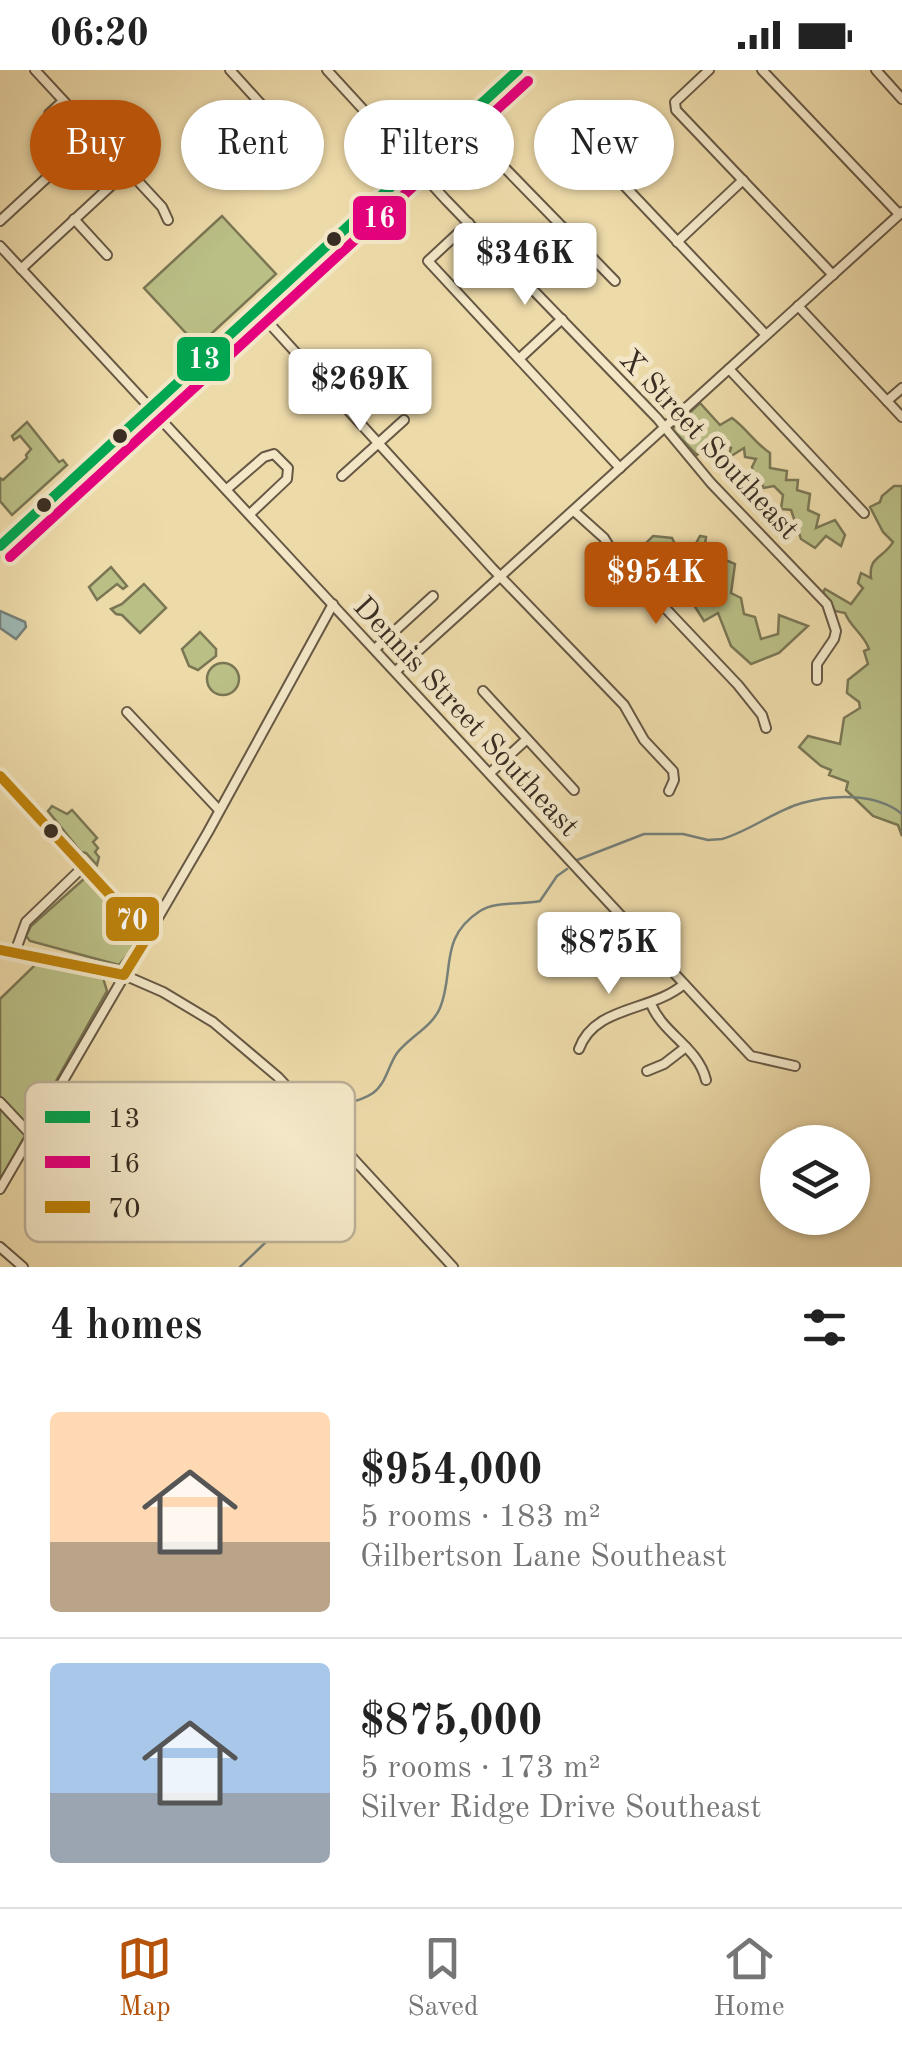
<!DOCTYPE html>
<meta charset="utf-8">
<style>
:root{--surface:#fff;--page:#f6f6f6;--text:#222;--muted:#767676;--line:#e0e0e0;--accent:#b45309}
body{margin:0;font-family:"Old Standard TT",serif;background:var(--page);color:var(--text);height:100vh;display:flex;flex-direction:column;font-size:38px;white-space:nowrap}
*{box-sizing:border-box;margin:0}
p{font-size:32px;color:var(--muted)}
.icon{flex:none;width:55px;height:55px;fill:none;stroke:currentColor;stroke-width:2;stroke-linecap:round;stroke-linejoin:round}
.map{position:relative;height:1197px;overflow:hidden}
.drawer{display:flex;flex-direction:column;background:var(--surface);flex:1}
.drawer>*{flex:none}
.banner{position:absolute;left:30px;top:30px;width:842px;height:90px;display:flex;gap:20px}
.buttons{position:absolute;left:760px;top:1055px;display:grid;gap:20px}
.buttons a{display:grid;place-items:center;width:110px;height:110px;border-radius:50%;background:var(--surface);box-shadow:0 2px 8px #0004;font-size:50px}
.price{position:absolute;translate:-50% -85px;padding:0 22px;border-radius:10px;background:#fff;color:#222;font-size:32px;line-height:65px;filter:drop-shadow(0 2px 5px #0008)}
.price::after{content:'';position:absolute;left:50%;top:60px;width:30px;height:22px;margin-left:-15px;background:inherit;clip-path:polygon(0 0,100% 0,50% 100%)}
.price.on{background:var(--accent);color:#fff}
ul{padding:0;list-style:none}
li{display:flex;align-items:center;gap:30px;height:250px;padding:0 50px}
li+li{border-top:2px solid var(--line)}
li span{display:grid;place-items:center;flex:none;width:280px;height:200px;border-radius:10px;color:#555}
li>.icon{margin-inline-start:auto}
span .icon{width:120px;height:120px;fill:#fffc;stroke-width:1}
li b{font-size:42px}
h2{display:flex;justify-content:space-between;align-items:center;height:120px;padding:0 50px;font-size:42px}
.chip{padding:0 35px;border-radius:45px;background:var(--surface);box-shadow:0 2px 8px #0004;font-size:35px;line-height:90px}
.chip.on{background:var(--accent);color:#fff}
.status{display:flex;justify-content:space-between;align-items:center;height:70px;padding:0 50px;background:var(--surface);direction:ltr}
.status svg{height:28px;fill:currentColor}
.dock{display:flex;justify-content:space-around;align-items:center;height:140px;border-top:2px solid var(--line);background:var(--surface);font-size:28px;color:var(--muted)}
.dock a{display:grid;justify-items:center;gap:5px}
.dock .on{color:var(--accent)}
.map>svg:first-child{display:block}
</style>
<div class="status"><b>06:20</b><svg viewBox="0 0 49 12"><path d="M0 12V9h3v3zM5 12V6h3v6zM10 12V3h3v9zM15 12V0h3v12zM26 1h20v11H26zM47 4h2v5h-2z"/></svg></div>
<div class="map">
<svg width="902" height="1197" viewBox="0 0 902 1197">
<rect width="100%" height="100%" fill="#eddaa9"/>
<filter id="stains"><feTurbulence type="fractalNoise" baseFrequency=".002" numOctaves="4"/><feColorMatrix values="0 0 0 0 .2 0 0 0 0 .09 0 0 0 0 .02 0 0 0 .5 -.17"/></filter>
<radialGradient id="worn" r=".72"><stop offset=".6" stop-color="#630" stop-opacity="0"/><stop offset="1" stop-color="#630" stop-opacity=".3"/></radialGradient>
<g fill="#babf86" stroke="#7a7654" stroke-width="2.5">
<path d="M222 146 276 204 198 276 144 218Z"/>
<path d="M700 333 720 355 732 348C747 359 755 373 770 383V398L787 401 786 410H798L797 420 810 424 808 440 819 445 816 458 835 450 845 465 841 476 826 466 815 478 801 469 791 440 781 439 783 425 774 416 763 418 762 412H755L752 397 756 389 745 387 744 378 728 388 731 378 723 374 719 365 697 385 672 359Z"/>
<path d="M27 352 59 392 63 390 67 395 12 445 0 431V408L3 410 27 388 26 385 31 379 20 366 14 370 12 366Z"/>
<path d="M894 416H902V766L898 755 873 746 846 720 848 712 829 705 831 700 821 696 799 677 808 666 840 674 844 648 860 638 859 632 847 623 848 610 868 594 864 581 869 579C864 564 851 558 845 543L835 541 823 522 825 519 851 534 863 518 858 513 861 503 871 508C868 486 884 488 893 472L883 462 870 437 880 432 882 426Z"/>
<path d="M653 466 672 468 678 480 693 479 700 466 706 467 704 482 691 486 684 497 697 506 713 503 712 484 735 494 731 523 741 528 744 544 755 547 761 569 778 564 779 545 808 556 779 583 751 594 731 576 718 543 704 551 687 524 671 515 663 501 648 495 641 478Z"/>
<path d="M111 497 127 516 123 519 117 514 97 530 89 517Z"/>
<path d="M144 514 166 538 140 563 122 545 116 544 111 539 122 534Z"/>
<path d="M200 562 216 579V586L198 600 189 596 182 579Z"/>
<circle cx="223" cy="609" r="16"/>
<path d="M52 736 67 744 72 740 97 768 93 772 98 778 95 782 99 787 97 795 86 783 81 782 48 741Z"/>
<path d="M85 808 138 864 129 883 119 895 30 871 26 866 31 856Z"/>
<path d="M37 893 103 908 107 921 0 1110V929Z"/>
</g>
<path fill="#9eb8b4" stroke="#76807a" stroke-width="2.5" d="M0 541 25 552 26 557 16 569 0 558Z"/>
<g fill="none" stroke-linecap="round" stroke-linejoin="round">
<g stroke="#76807a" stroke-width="2.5">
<path d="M577 790 644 764H683L708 770 722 769C750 761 774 741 802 733 833 724 877 723 902 744"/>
<path d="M322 1042C338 1034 359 1033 373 1023 386 1014 388 996 397 983 409 967 432 957 440 938 455 902 438 868 480 841 495 831 522 835 540 831L557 806 567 799"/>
<path d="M240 1197 292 1147 298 1123C275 1089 289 1086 308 1053"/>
</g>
<defs>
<g id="minor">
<path d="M35 0 162 137 168 150"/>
<path d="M230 0 299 76"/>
<path d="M327 0 446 130 657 348 711 413 827 534 836 561 834 569 817 594V610"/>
<path d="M709 0 675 32 676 40 833 205"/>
<path d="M762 0 899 144"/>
<path d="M876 0 902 29"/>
<path d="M49 44 63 31"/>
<path d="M461 53 615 211"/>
<path d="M601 91 766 265"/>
<path d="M74 149 107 185"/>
<path d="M0 151 52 103"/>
<path d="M469 153 428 191 620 398"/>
<path d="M677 172 743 110"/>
<path d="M0 176 751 986 795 996"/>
<path d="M21 199 128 100"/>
<path d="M798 236 902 347"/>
<path d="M257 240 492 498 624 635 644 670 673 701 674 710 669 721"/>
<path d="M519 289 562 249"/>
<path d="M729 299 864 443"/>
<path d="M887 331 902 318"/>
<path d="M342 406 404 350"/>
<path d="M227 419 264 387 274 384 288 398 287 409 250 444"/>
<path d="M574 441 604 468 614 484 738 615 762 645 766 658"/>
<path d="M375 579 433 526"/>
<path d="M396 601 902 142"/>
<path d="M483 621 574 720"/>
<path d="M127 642 219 740"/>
<path d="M490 703 527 669"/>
<path d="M0 706 148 866"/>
<path d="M0 880 124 905 163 922 213 952 278 1007 453 1197"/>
<path d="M15 882 26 852 83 797"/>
<path d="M651 934C663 964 698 977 706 1010"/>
<path d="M579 979C595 935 652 942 684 914"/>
<path d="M647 1001 664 994 686 977"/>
<path d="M0 1032 31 1065"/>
<path d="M0 1119 208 762 333 534"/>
<path d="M0 1177 23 1197"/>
</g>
<path id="major" d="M0 476 518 0"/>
</defs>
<use href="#minor" stroke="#665844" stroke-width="12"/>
<use href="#major" stroke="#392d23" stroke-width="14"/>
<use href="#minor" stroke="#f3e7c7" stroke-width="8"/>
<use href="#major" stroke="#eddaa9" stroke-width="9"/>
<defs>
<path id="bus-1" d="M0 476 518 0"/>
<path id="bus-2" d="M10 487 528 11"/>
<path id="bus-3" d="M0 706 148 866 124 905 0 880"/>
</defs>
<use href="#bus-1" stroke="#f3e7c7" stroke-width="18"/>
<use href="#bus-2" stroke="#f3e7c7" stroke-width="18"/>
<use href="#bus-3" stroke="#f3e7c7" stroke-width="18"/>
<use href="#bus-1" stroke="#00a651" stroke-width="10"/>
<use href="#bus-2" stroke="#e5007d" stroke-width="10"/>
<use href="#bus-3" stroke="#be820a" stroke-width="10"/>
</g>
<g fill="#392d23" stroke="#f3e7c7" stroke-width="4">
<circle cx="334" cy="169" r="9"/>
<circle cx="120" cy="366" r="9"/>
<circle cx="44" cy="435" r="9"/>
<circle cx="51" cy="761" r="9"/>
</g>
<g text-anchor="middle" stroke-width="10" stroke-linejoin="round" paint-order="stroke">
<g font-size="30" fill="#392d23" stroke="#f3e7c7">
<text transform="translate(710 374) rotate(47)" y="10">X Street Southeast</text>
<text transform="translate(467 646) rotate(47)" y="10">Dennis Street Southeast</text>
</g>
</g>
<rect x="25" y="1012" width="330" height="160" rx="15" fill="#f3e7c7" stroke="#bbaf96" stroke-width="2.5"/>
<rect x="45" y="1041" width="45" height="12" fill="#00a651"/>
<rect x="45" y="1086" width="45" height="12" fill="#e5007d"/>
<rect x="45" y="1131" width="45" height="12" fill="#be820a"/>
<g font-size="28" fill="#392d23">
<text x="108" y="1057">13</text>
<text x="108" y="1102">16</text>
<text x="108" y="1147">70</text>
</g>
<g stroke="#f3e7c7" stroke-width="4">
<rect x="351" y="124" width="57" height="48" rx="10" fill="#e5007d"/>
<rect x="175" y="265" width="57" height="48" rx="10" fill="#00a651"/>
<rect x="104" y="825" width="57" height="48" rx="10" fill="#be820a"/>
</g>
<g font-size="28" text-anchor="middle" font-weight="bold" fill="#fff">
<text x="379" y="157">16</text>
<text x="204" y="298">13</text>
<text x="132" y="859">70</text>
</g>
<rect width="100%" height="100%" filter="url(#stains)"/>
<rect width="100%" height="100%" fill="url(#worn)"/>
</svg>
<div class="buttons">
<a><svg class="icon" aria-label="layers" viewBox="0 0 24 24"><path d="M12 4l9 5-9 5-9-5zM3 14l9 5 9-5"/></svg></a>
</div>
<b class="price" style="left:525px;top:238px">$346K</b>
<b class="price" style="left:360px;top:364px">$269K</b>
<b class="price on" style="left:656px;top:557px">$954K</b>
<b class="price" style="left:609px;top:927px">$875K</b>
<div class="banner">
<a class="chip on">Buy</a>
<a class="chip">Rent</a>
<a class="chip">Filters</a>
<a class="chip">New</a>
</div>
</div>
<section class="drawer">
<h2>4 homes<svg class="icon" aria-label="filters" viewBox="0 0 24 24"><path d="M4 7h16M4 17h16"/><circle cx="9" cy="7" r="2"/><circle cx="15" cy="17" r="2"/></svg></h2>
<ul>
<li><span style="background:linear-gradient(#ffd9b3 65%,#b9a48a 0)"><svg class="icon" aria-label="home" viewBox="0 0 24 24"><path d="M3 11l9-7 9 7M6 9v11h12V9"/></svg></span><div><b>$954,000</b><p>5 rooms · 183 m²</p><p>Gilbertson Lane Southeast</p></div></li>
<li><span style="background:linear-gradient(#a9c7e8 65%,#9aa5b1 0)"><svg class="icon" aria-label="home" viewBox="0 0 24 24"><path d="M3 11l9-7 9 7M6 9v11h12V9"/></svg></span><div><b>$875,000</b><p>5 rooms · 173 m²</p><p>Silver Ridge Drive Southeast</p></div></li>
</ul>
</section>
<nav class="dock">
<a class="on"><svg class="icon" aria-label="map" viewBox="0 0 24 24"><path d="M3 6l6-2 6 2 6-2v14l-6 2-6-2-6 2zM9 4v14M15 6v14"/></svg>Map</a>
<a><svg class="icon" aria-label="saved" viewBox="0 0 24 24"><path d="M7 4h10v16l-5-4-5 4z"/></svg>Saved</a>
<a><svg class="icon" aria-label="home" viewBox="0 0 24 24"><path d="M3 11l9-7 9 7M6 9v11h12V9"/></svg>Home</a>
</nav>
